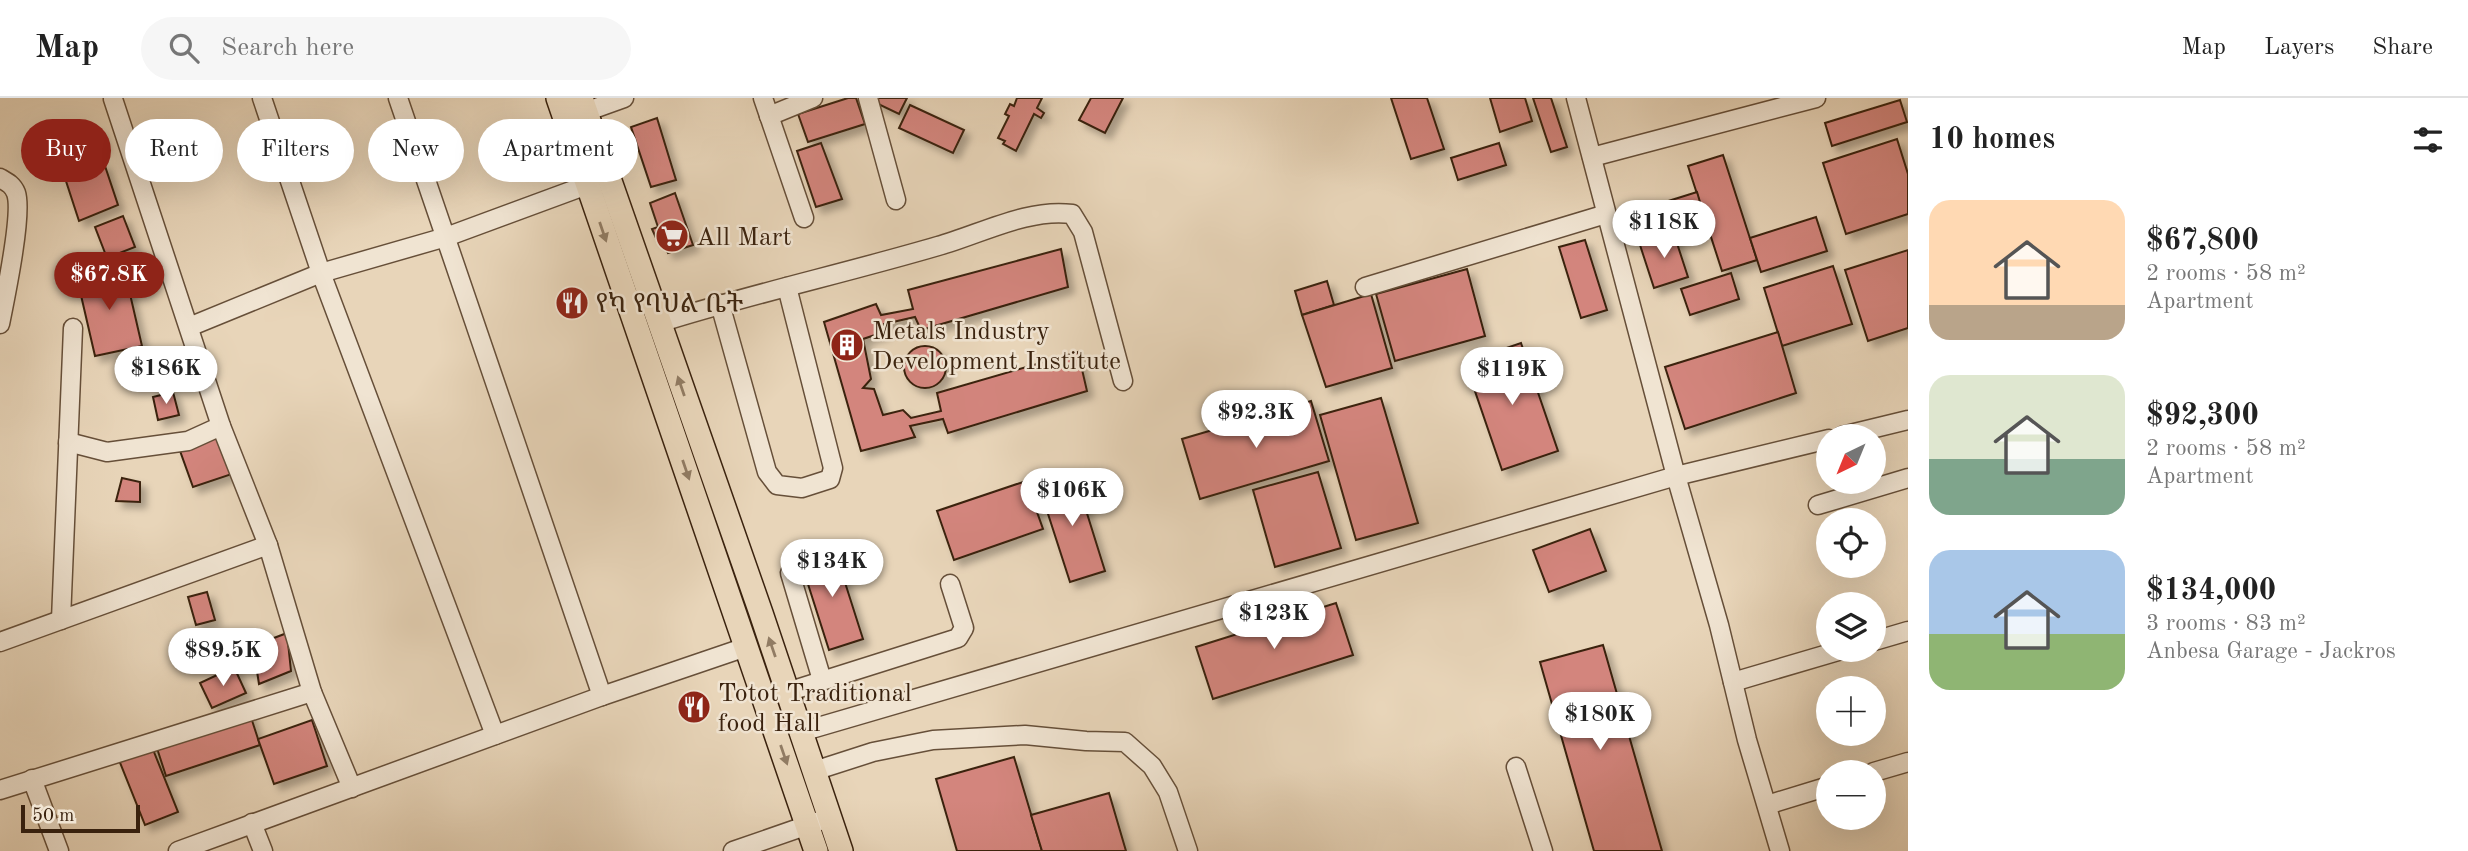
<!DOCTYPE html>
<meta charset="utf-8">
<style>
:root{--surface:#fff;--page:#f6f6f6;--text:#222;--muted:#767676;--line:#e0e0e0;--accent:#8f2418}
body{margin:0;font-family:"Old Standard TT","Noto Serif Ethiopic",serif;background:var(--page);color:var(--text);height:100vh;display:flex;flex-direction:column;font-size:26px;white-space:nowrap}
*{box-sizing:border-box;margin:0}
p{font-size:23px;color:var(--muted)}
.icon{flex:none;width:38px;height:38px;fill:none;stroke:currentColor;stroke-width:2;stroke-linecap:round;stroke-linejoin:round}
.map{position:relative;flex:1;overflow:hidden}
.side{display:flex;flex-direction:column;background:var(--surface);width:560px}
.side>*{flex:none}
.hud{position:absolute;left:21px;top:21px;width:665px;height:63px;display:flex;gap:14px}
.needle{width:46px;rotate:223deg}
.fabs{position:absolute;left:1816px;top:326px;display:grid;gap:14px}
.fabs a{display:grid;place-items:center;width:70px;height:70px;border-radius:50%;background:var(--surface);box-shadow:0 7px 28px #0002;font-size:35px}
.scale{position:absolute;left:21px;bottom:18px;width:119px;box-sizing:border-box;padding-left:7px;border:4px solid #3a220e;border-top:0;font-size:19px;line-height:24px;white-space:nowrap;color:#3a220e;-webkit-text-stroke:5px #f0e4d2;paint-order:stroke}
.price{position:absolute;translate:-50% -60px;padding:0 16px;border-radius:24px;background:#fff;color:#222;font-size:23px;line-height:46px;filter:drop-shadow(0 2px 4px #0008)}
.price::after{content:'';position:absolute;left:50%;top:42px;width:21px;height:16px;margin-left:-10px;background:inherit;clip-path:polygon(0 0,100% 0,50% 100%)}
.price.current{background:var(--accent);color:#fff}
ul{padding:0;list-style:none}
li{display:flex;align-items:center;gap:21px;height:175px;padding:0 21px}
li span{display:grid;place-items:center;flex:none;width:196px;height:140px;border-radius:21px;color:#555}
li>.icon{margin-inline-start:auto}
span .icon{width:84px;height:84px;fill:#fffc;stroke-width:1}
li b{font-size:30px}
h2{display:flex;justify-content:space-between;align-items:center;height:84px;padding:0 21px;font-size:30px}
.chip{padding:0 24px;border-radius:32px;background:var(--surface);box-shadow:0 7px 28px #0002;font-size:24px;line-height:63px}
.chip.current{background:var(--accent);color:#fff}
header{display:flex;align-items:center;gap:42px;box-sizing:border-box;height:98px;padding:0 35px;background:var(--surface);border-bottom:2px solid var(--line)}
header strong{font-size:33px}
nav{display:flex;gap:38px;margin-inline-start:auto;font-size:24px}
.search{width:490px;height:63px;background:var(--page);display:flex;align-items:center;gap:18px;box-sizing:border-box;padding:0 24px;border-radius:38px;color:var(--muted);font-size:26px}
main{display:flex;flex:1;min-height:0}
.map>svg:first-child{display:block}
</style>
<header>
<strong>Map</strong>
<div class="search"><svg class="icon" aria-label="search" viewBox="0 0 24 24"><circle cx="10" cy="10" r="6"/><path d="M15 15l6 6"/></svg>Search here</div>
<nav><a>Map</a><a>Layers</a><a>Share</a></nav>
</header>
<main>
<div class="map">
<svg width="1908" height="753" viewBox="0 0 1908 753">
<defs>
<filter id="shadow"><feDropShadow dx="6" dy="6" stdDeviation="3.5" flood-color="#0004"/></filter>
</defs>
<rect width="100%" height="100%" fill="#e8d5b9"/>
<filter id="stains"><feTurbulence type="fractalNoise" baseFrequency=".00286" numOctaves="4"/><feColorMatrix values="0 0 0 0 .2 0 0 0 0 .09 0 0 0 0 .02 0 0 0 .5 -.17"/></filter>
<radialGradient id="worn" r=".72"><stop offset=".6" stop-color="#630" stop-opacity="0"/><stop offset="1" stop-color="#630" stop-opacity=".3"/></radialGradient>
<g fill="#d3857d" stroke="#3a220e" stroke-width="2" filter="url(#shadow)">
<path d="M848 0H856L865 26 808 44 798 16Z"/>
<path d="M876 0H907L899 16 874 4Z"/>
<path d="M1017 0H1042L1037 10 1044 15 1041 20 1034 16 1016 53 1003 46 1005 43 998 40 1009 18 1005 16 1010 6 1014 8Z"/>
<path d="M1091 0H1123L1105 35 1079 22Z"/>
<path d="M1391 0H1427L1444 51 1411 61Z"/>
<path d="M1490 0H1525L1532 23 1500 34Z"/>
<path d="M1533 0H1551L1567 49 1551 54Z"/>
<path d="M1900 2 1907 24 1832 48 1825 25Z"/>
<path d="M910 7 964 32 953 55 899 30Z"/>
<path d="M657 20 676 82 651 89 631 29Z"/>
<path d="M59 29 99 31 104 48 68 58Z"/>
<path d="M1897 41 1908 76V116L1846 136 1823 65Z"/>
<path d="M821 45 842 101 816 109 797 53Z"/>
<path d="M1499 45 1506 67 1458 82 1451 60Z"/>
<path d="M1723 57 1757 162 1722 173 1688 68Z"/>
<path d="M104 65 118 107 79 123 65 80Z"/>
<path d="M1697 94 1703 114 1653 130 1646 110Z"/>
<path d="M675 95 693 147 668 155 661 138 656 140 652 131 658 129 650 105Z"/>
<path d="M123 118 135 149 107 160 95 129Z"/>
<path d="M1816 119 1827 153 1761 174 1750 140Z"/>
<path d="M1673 133 1688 179 1654 190 1639 144Z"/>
<path d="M1585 142 1607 212 1581 220 1559 149Z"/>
<path d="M1061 151 1068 189 921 232 915 219 884 226V234L863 241 871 281 863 290 874 291 883 317 903 312 911 320 941 313 937 295 1078 254 1087 293 948 335 943 321 910 328 915 339 861 353 824 224 876 206 881 217 913 211 908 192Z"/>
<path d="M1908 152V230L1868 243 1845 172Z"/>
<path d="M1833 168 1852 226 1782 248 1764 190Z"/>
<path d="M124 170 142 248 95 258 77 180Z"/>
<path d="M1467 171 1485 238 1395 263 1376 196Z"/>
<path d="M1731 175 1739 201 1690 217 1681 191Z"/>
<path d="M1327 183 1334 207 1302 217 1295 193Z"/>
<path d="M1371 196 1392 270 1326 289 1302 217Z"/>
<path d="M1778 234 1796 295 1685 331 1665 269Z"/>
<path d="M1521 245 1558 353 1502 372 1465 264Z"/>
<circle cx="925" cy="269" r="21"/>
<path d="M173 294 179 317 158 322 153 299Z"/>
<path d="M1381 300 1418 425 1356 442 1320 317Z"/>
<path d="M1311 303 1329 363 1200 401 1182 341Z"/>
<path d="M217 336 232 376 193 389 179 350Z"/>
<path d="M1318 374 1341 450 1275 469 1253 392Z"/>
<path d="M1075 377 1105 473 1070 484 1039 388Z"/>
<path d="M122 380 140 384V404L116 403Z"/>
<path d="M1026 383 1043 431 954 462 937 413Z"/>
<path d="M1590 431 1606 473 1549 494 1533 452Z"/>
<path d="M834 450 863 541 829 552 800 461Z"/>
<path d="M207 494 215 522 196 527 188 499Z"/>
<path d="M1336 505 1353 557 1213 601 1196 549Z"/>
<path d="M287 535 291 573 259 586 253 548Z"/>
<path d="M1603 547 1662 753H1594L1540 564Z"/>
<path d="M234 569 246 595 212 610 200 585Z"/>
<path d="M247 607 260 647 166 678 153 638Z"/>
<path d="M312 622 327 668 274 686 258 641Z"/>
<path d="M148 639 178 714 145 727 115 652Z"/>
<path d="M1014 659 1042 753H957L936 681Z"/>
<path d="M1109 695 1126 753H1042L1031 717Z"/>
</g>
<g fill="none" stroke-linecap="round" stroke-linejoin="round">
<defs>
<g id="minor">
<path d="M262 0 321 175 495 637"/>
<path d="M398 0 602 598"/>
<path d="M763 0 804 120"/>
<path d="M868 0 896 102"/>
<path d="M1576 0 1676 378 1719 527 1747 642 1780 753"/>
<path d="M113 1 221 328 268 447 312 594 352 690"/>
<path d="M585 14 624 0"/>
<path d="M769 18 813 0"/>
<path d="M1592 59 1816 0"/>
<path d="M0 80C7 84 13 87 16 95 23 115 5 201 0 226"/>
<path d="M1365 189 1606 116"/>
<path d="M720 206 767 374 777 387 802 390 830 381 833 370 787 189"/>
<path d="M659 225C751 196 846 175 938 148 981 136 1028 110 1072 116L1083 134 1123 283"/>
<path d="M189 229 321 175 446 139 587 87"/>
<path d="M1842 338 1908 322"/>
<path d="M68 344 107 354 188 343 221 328"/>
<path d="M1818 407 1908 380"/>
<path d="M790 475 822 582"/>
<path d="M61 522 73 230"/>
<path d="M1874 543 1908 533"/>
<path d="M0 544 268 447"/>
<path d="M1733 584 1845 551"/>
<path d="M787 594 958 540 964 530 950 486"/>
<path d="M801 634 1676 378 1829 341"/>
<path d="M1516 669 1543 753"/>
<path d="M814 673 873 654 933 642 1025 637 1086 643 1125 644 1152 668 1168 694 1188 753"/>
<path d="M1874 674 1908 664"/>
<path d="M32 681 59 753"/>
<path d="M0 692 312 594"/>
<path d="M1767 707 1829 688"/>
<path d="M252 725 263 753"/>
<path d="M178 753 602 598 746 549"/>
<path d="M733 753 831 719"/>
</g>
<g id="major">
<path d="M558 0 816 753"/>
<path d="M581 0 761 515 841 753"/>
</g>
</defs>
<use href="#minor" stroke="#664f39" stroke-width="21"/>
<use href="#major" stroke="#3a220e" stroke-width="26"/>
<use href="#minor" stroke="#f0e4d2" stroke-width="18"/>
<use href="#major" stroke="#e8d5b9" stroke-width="23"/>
</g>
<defs><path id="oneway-solid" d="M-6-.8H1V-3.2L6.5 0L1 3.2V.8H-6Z" transform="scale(1.75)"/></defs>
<g fill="#917c64">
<use href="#oneway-solid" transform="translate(603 134) rotate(71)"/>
<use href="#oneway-solid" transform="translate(681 288) rotate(-109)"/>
<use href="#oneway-solid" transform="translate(686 372) rotate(71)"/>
<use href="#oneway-solid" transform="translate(772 549) rotate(-109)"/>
<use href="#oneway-solid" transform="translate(784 657) rotate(71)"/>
</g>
<defs>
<symbol id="supermarket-disc" viewBox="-11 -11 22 22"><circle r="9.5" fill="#8f2418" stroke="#f0e4d2"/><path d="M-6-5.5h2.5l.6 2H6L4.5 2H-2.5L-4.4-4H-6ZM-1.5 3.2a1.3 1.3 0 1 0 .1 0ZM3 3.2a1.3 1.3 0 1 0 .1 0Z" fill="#fff"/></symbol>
<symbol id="restaurant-disc" viewBox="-11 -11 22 22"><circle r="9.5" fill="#8f2418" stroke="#f0e4d2"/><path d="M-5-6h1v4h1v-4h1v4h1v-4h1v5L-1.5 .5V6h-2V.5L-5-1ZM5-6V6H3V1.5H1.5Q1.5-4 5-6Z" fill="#fff"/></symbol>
<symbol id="building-disc" viewBox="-11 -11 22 22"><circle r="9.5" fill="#8f2418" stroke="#f0e4d2"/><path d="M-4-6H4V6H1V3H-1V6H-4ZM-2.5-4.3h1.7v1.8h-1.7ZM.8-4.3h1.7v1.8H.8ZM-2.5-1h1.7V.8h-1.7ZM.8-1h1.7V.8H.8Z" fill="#fff"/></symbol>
</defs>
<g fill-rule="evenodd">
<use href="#supermarket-disc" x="653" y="119" width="38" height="38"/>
<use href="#restaurant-disc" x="553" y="186" width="38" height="38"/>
<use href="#building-disc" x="828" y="228" width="38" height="38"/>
<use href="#restaurant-disc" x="675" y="590" width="38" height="38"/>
</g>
<g text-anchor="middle" stroke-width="5" stroke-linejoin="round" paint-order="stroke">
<g font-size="26" fill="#3a220e" stroke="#f0e4d2" text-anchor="start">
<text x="696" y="147">All Mart</text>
<text x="596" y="214">የካ የባህል ቤት</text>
<text x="872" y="241">Metals Industry<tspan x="872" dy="30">Development Institute</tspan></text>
<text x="718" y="603">Totot Traditional<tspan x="718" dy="30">food Hall</tspan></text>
</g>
</g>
<rect width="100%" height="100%" filter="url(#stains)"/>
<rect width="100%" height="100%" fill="url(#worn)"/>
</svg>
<div class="fabs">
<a><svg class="needle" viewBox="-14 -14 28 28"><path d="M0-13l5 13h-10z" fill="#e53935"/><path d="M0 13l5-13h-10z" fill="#767676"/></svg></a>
<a><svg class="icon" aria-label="locate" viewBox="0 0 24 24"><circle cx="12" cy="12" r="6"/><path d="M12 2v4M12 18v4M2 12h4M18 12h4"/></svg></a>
<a><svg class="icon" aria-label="layers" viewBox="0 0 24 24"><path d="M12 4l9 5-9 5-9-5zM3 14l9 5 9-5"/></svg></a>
<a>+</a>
<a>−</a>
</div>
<div class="scale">50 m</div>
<b class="price" style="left:1664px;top:162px">$118K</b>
<b class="price current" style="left:109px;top:214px">$67.8K</b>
<b class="price" style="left:166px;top:308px">$186K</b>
<b class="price" style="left:1512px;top:309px">$119K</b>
<b class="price" style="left:1256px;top:352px">$92.3K</b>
<b class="price" style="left:1072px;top:430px">$106K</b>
<b class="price" style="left:832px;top:501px">$134K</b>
<b class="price" style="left:1274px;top:553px">$123K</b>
<b class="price" style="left:223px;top:590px">$89.5K</b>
<b class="price" style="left:1600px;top:654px">$180K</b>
<div class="hud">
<a class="chip current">Buy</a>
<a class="chip">Rent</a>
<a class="chip">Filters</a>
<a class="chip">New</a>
<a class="chip">Apartment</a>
</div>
</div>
<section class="side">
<h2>10 homes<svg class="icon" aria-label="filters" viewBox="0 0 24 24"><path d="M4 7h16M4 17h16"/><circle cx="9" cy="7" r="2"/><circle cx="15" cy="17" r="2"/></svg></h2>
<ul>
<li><span style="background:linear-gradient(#ffd9b3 75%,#b9a48a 0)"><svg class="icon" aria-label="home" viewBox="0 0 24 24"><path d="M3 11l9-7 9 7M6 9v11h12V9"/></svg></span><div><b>$67,800</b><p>2 rooms · 58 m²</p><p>Apartment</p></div></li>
<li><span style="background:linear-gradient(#dfe7d0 60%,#7fa58c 0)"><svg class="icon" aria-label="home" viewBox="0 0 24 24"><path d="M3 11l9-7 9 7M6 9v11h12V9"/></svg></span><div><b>$92,300</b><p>2 rooms · 58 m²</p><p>Apartment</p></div></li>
<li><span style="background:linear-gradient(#a9c7e8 60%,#8fb573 0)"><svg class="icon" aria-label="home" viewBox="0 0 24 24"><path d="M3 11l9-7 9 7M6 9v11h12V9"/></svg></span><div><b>$134,000</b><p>3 rooms · 83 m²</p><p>Anbesa Garage - Jackros</p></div></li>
</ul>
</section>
</main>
